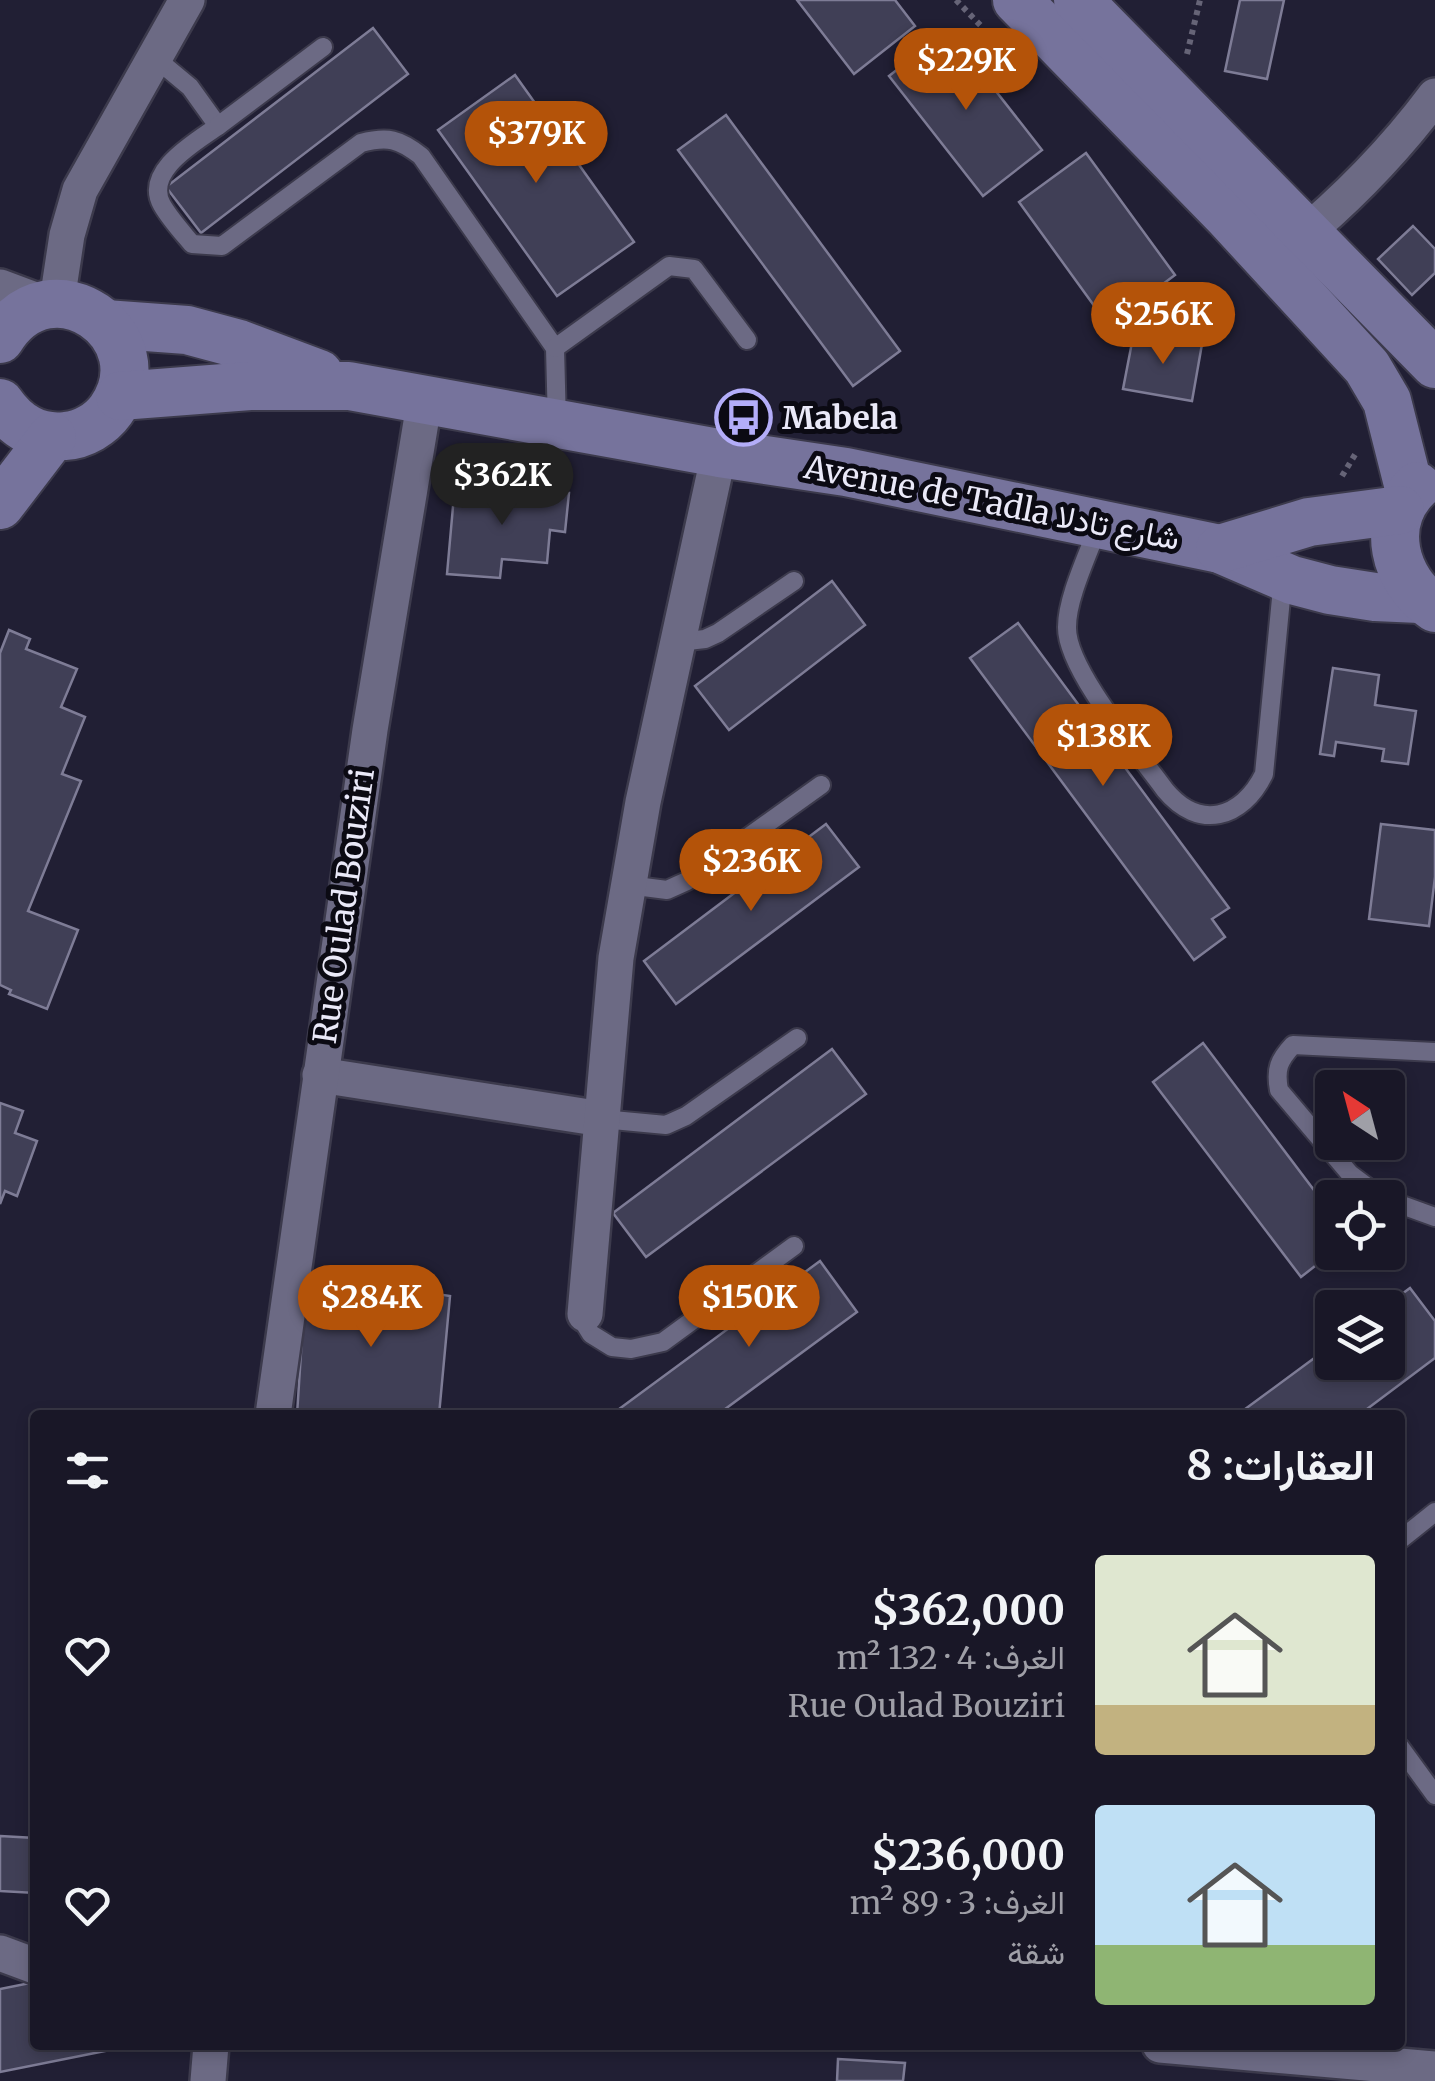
<!DOCTYPE html>
<html lang="ar">
<meta charset="utf-8">
<style>
:root{--surface:#191727;--page:#22202f;--text:#f1f3f6;--muted:#9f9fa7;--line:#373644;--accent:#b45309}
body{margin:0;font-family:Merriweather,Vazirmatn,serif;background:var(--page);color:var(--text);direction:rtl;height:100vh;display:flex;flex-direction:column;font-size:38px;white-space:nowrap}
*{box-sizing:border-box;margin:0}
p{font-size:32px;color:var(--muted)}
.icon{flex:none;width:55px;height:55px;fill:none;stroke:currentColor;stroke-width:2;stroke-linecap:round;stroke-linejoin:round}
.map{position:relative;flex:1;overflow:hidden;direction:ltr}
.side{position:absolute;left:30px;top:1410px;width:1375px;height:640px;display:flex;flex-direction:column;background:var(--surface);border-radius:10px;box-shadow:0 5px 15px #0003,0 0 0 2px var(--line);direction:rtl}
.side>*{flex:none}
.needle{width:65px;rotate:324deg}
.controls{position:absolute;left:1315px;top:1070px;display:grid;gap:20px}
.controls a{display:grid;place-items:center;width:90px;height:90px;border-radius:10px;background:var(--surface);box-shadow:0 5px 15px #0003,0 0 0 2px var(--line);font-size:50px}
.price{position:absolute;translate:-50% -85px;padding:0 22px;border-radius:35px;background:var(--accent);color:#fff;font-size:32px;line-height:65px;filter:drop-shadow(0 2px 5px #0008)}
.price::after{content:'';position:absolute;left:50%;top:60px;width:30px;height:22px;margin-left:-15px;background:inherit;clip-path:polygon(0 0,100% 0,50% 100%)}
.price.on{background:#222;color:#fff}
ul{padding:0;list-style:none}
li{display:flex;align-items:center;gap:30px;height:250px;padding:0 30px}
li span{display:grid;place-items:center;flex:none;width:280px;height:200px;border-radius:10px;color:#555}
li>.icon{margin-inline-start:auto}
span .icon{width:120px;height:120px;fill:#fffc;stroke-width:1}
li b{font-size:42px}
h2{display:flex;justify-content:space-between;align-items:center;height:120px;padding:0 30px;font-size:42px}
.map>svg:first-child{display:block}
</style>
<div class="map">
<svg width="1435" height="2081" viewBox="0 0 1435 2081">
<rect width="100%" height="100%" fill="#211f34"/>
<g fill="#403f56" stroke="#7e7c96" stroke-width="2.5">
<path d="M797 0H895L915 26 854 74Z"/>
<path d="M1240 0H1284L1267 79 1225 71Z"/>
<path d="M373 28 408 74 201 233 166 187Z"/>
<path d="M948 30 1042 150 983 196 889 76Z"/>
<path d="M515 75 634 242 557 296 438 130Z"/>
<path d="M726 115 900 351 853 386 678 150Z"/>
<path d="M1086 153 1175 275 1108 325 1019 202Z"/>
<path d="M1413 226 1435 249V273L1412 295 1378 259Z"/>
<path d="M1134 332 1202 344 1192 401 1123 389Z"/>
<path d="M455 484 569 493 565 532 550 530 547 563 502 559 500 578 447 574Z"/>
<path d="M832 581 865 625 729 730 695 686Z"/>
<path d="M1018 623 1229 908 1212 919 1225 937 1194 960 970 658Z"/>
<path d="M9 630 30 639 26 649 77 669 61 707 85 717 62 774 81 781 28 911 78 930 47 1009 9 994 11 990 0 985V653Z"/>
<path d="M1333 668 1379 675 1375 705 1416 711 1408 764 1382 761 1384 749 1336 742 1334 756 1320 754Z"/>
<path d="M826 824 859 867 676 1004 644 961Z"/>
<path d="M1381 824 1435 830V877L1429 926 1369 919Z"/>
<path d="M1203 1043 1332 1214 1333 1252 1301 1277 1153 1082Z"/>
<path d="M832 1049 866 1094 646 1257 613 1213Z"/>
<path d="M0 1103 23 1111 15 1133 37 1141 17 1196 5 1191 0 1204Z"/>
<path d="M820 1261 857 1312 717 1415H611Z"/>
<path d="M306 1274 450 1296 439 1415H297Z"/>
<path d="M1410 1288 1435 1321V1358L1359 1415H1237L1332 1345V1362H1388V1308H1383Z"/>
<path d="M0 1836 35 1838V1893L0 1891Z"/>
<path d="M35 1982V2045H109L110 2050 0 2072V1989Z"/>
<path d="M838 2059 905 2063 903 2081H837Z"/>
</g>
<g fill="none" stroke-linecap="round" stroke-linejoin="round">
<defs>
<g id="lane">
<path d="M154 57 190 87 218 126C196 142 143 171 162 205 170 219 182 232 192 244L222 246 361 143C388 136 399 139 421 156L555 348 557 424"/>
<path d="M218 126 323 47"/>
<path d="M555 348 669 266 694 269 747 340"/>
<path d="M1099 524C1089 553 1067 597 1067 627 1066 669 1139 754 1165 790 1199 831 1242 819 1264 774L1283 578"/>
<path d="M679 642 705 639 718 633 794 581"/>
<path d="M628 885 667 890 687 881 821 785"/>
<path d="M602 1119 666 1125 686 1116 797 1038"/>
<path d="M1382 1198 1350 1174 1279 1090C1275 1069 1279 1060 1293 1045L1435 1052"/>
<path d="M1388 1200 1435 1217"/>
<path d="M585 1314 586 1326 591 1334 612 1347 631 1349 663 1342 794 1246"/>
<path d="M1400 1540 1435 1512"/>
<path d="M1400 1747 1435 1795"/>
</g>
<g id="street">
<path d="M1290 246C1344 202 1394 151 1435 96"/>
<path d="M0 287 48 305"/>
<path d="M57 301 67 235 80 190 187 0"/>
<path d="M320 1075 602 1119"/>
<path d="M585 1314 616 958 643 802 719 453"/>
<path d="M273 1415 370 730 425 398"/>
<path d="M0 1953 35 1966"/>
<path d="M1160 2045 1434 2069"/>
<path d="M208 2081 211 2045"/>
</g>
<g id="secondary">
<path d="M1017 0 1228 216 1367 367 1387 401 1410 492"/>
<path d="M1078 0 1435 364"/>
<path d="M105 324 187 330 239 344 319 374"/>
<path d="M0 339C51 256 163 336 111 410 101 424 83 435 65 436 37 439 16 426 0 403"/>
<path d="M120 396 250 386H349L719 453 846 472 1220 549 1292 580 1330 590 1375 597 1420 599"/>
<path d="M1417 486C1379 523 1394 581 1435 608"/>
<path d="M0 505 52 437"/>
<path d="M1220 549 1309 522 1400 510"/>
</g>
</defs>
<use href="#lane" stroke="#3c3a4c" stroke-width="22"/>
<use href="#street" stroke="#3c3a4c" stroke-width="40"/>
<use href="#secondary" stroke="#3c3a4c" stroke-width="52"/>
<g stroke="#666477" stroke-width="6" stroke-dasharray="5 5" stroke-linecap="butt">
<path d="M956 0 983 28"/>
<path d="M1187 54 1200 0"/>
<path d="M1342 476 1356 453"/>
</g>
<use href="#lane" stroke="#6c6a84" stroke-width="18"/>
<use href="#street" stroke="#6c6a84" stroke-width="35"/>
<use href="#secondary" stroke="#76739c" stroke-width="48"/>
</g>
<defs>
<symbol id="bus-ring" viewBox="-11 -11 22 22"><circle r="9.5" fill="#0b0a13" stroke="#b3adf9" stroke-width="1.5"/><path d="M-5-6H5V4H4V6H2V4H-2V6H-4V4H-5ZM-3.5-4V0h7V-4ZM-3.5 1.2v1.5H-2V1.2ZM2 1.2v1.5H3.5V1.2Z" fill="#b3adf9"/></symbol>
</defs>
<g fill-rule="evenodd">
<use href="#bus-ring" x="712" y="386" width="63" height="63"/>
</g>
<g text-anchor="middle" stroke-width="10" stroke-linejoin="round" paint-order="stroke">
<g font-size="32" font-weight="bold" fill="#eae9f8" stroke="#0b0a13" text-anchor="start">
<text x="782" y="429">Mabela</text>
</g>
<g font-size="32" fill="#eae9f8" stroke="#0b0a13">
<text transform="translate(992 503) rotate(11)" y="11">Avenue de Tadla شارع تادلا</text>
<text transform="translate(344 906) rotate(-82)" y="11">Rue Oulad Bouziri</text>
</g>
</g>
</svg>
<div class="controls">
<a><svg class="needle" viewBox="-14 -14 28 28"><path d="M0-13l5 13h-10z" fill="#e53935"/><path d="M0 13l5-13h-10z" fill="#9f9fa7"/></svg></a>
<a><svg class="icon" aria-label="locate" viewBox="0 0 24 24"><circle cx="12" cy="12" r="6"/><path d="M12 2v4M12 18v4M2 12h4M18 12h4"/></svg></a>
<a><svg class="icon" aria-label="layers" viewBox="0 0 24 24"><path d="M12 4l9 5-9 5-9-5zM3 14l9 5 9-5"/></svg></a>
</div>
<b class="price" style="left:966px;top:113px">$229K</b>
<b class="price" style="left:536px;top:186px">$379K</b>
<b class="price" style="left:1163px;top:367px">$256K</b>
<b class="price on" style="left:502px;top:528px">$362K</b>
<b class="price" style="left:1103px;top:789px">$138K</b>
<b class="price" style="left:751px;top:914px">$236K</b>
<b class="price" style="left:371px;top:1350px">$284K</b>
<b class="price" style="left:749px;top:1350px">$150K</b>
<section class="side">
<h2>العقارات: 8<svg class="icon" aria-label="filters" viewBox="0 0 24 24"><path d="M4 7h16M4 17h16"/><circle cx="9" cy="7" r="2"/><circle cx="15" cy="17" r="2"/></svg></h2>
<ul>
<li><span style="background:linear-gradient(#dfe7d0 75%,#c2b280 0)"><svg class="icon" aria-label="home" viewBox="0 0 24 24"><path d="M3 11l9-7 9 7M6 9v11h12V9"/></svg></span><div><b>$362,000</b><p>الغرف: 4 · 132 m²</p><p>Rue Oulad Bouziri</p></div><svg class="icon" aria-label="heart" viewBox="0 0 24 24"><path d="M12 20l-8-8c-3-5 5-10 8-4 3-6 11-1 8 4z"/></svg></li>
<li><span style="background:linear-gradient(#bfe0f5 70%,#8fb573 0)"><svg class="icon" aria-label="home" viewBox="0 0 24 24"><path d="M3 11l9-7 9 7M6 9v11h12V9"/></svg></span><div><b>$236,000</b><p>الغرف: 3 · 89 m²</p><p>شقة</p></div><svg class="icon" aria-label="heart" viewBox="0 0 24 24"><path d="M12 20l-8-8c-3-5 5-10 8-4 3-6 11-1 8 4z"/></svg></li>
</ul>
</section>
</div>
